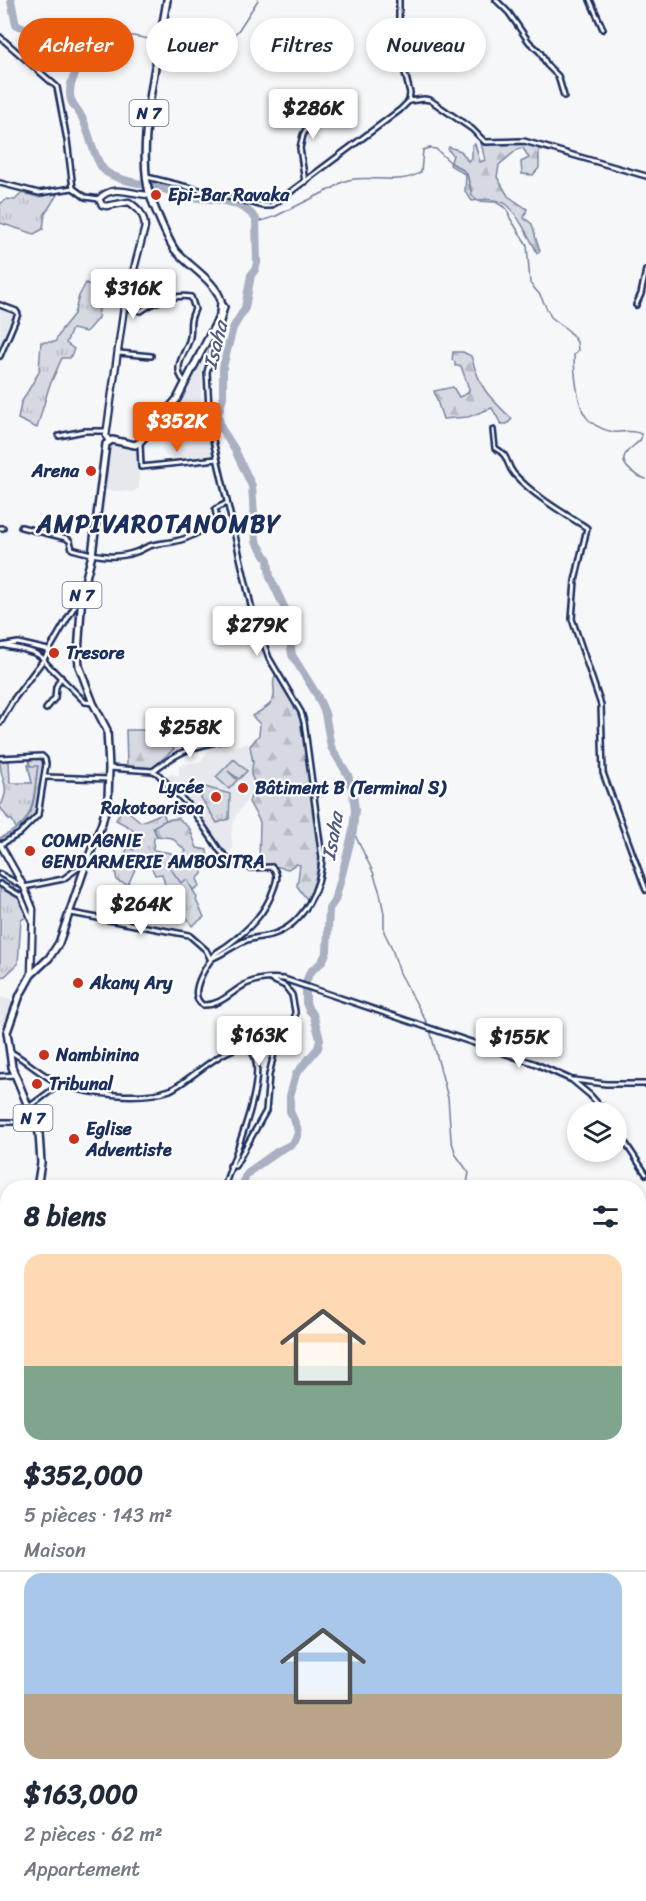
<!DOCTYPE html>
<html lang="fr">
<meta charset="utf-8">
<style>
:root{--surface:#fff;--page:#f2f2f3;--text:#1f2937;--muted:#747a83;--line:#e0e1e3;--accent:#ea580c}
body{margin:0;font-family:Sriracha,sans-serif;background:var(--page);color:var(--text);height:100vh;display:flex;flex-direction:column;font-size:22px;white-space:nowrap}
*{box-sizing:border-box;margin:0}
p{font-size:20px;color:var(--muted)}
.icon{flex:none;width:33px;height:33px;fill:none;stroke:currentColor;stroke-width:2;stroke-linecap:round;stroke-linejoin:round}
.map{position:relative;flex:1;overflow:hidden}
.sheet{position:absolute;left:0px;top:1180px;width:646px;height:722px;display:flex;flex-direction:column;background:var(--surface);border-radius:24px 24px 0 0;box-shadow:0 3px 9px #0003}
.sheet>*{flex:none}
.top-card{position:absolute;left:18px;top:18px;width:610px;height:54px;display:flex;gap:12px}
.tools{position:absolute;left:567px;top:1102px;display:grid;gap:12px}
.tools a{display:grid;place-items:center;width:60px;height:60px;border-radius:50%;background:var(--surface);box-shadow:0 3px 9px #0003;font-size:30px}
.price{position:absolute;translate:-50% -51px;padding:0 14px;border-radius:6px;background:#fff;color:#222;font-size:20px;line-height:39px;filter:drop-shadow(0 2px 3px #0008)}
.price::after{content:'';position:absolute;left:50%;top:36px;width:18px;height:14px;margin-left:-9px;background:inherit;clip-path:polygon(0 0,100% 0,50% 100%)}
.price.current{background:var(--accent);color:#fff}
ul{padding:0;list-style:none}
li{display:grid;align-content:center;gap:12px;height:318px;padding:0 24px}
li+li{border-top:2px solid var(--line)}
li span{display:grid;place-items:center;height:186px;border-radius:18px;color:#555}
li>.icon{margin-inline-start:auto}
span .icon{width:108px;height:108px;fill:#fffc;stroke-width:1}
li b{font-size:26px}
h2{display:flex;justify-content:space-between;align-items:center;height:72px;padding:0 24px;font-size:26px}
.tag{padding:0 21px;border-radius:27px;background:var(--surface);box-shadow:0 3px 9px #0003;font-size:21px;line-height:54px}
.tag.current{background:var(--accent);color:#fff}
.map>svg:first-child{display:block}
</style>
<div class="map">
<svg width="646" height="1901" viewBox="0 0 646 1901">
<defs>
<pattern id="grass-tufts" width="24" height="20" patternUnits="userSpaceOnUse" patternTransform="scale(1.5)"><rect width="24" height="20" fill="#d6d9e2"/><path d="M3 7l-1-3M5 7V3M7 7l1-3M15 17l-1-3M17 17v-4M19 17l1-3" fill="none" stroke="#b7bbc4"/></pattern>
<pattern id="forest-firs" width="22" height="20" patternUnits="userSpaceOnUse" patternTransform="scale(1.5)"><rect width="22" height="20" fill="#d6d9e2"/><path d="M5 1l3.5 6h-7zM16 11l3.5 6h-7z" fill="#b7bbc4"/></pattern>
</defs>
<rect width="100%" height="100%" fill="#f6f7f9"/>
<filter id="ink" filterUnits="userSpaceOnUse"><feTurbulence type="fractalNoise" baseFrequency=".0167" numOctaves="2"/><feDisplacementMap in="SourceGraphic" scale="12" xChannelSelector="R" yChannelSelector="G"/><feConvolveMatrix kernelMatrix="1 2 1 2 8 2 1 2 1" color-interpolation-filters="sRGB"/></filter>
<g filter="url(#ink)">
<g fill="#e6e8ee">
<path d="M0 310 15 316 0 349Z"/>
<path d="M203 355 200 415 208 418 215 459 178 462 165 455 162 449 165 433 172 423 168 414 178 400 200 356Z"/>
<path d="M113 443 135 448 139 453V488L133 492 102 490 107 447Z"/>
<path d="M248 743 254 767 252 790 245 803 235 817 231 833 233 849 226 853 193 807 166 779 170 774 179 776V766L201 761 208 751Z"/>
<path d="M0 997 12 1000 5 1025H0Z"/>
</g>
<g fill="url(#grass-tufts)" stroke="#7884a0" stroke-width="1.5">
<path d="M22 193 38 197 58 193 45 214 43 229 34 234 0 223V204L7 199 15 200Z"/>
<path d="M86 283 101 292 98 318 86 332 72 329 66 343 74 349 70 358H62L49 387 37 428 18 419 21 403 39 372 41 342H55L62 329 74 314 79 296Z"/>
<path d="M0 761H9L10 783H32L28 765H38C34 789 36 813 17 830L12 820H9L0 807C12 785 0 782 0 761Z"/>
<path d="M205 787 230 794 229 819 217 823 201 798Z"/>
<path d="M123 807 141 822 163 813 166 820 153 827 157 836 154 838 153 850 171 853 174 858 168 864 187 879 197 898 196 900 204 917 192 926 184 912 173 913 162 874 155 875 150 864 136 867 128 885 117 881 115 871 128 848 134 850 137 839 131 828 116 820Z"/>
<path d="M0 887C16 890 22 902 28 916L21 920 18 964 5 976 0 977Z"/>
</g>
<g fill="url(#forest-firs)" stroke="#7884a0" stroke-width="1.5">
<path d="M516 142 539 147V168L533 175 522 174 521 162 529 158 523 148 518 149 499 165 497 177 508 196 527 209 524 218 532 224 535 234V236L540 251 537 253C532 242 515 210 506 204 496 198 483 199 472 201L465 191 466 175 450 165 453 155 448 150 449 147 461 151 468 161 472 157V145L475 144 480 162 485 160 481 143 492 145Z"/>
<path d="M453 352H463L471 356C481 390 487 395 512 419L507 424H501L492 408 468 417 443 419 434 391 453 387 459 397 468 393 469 389 461 366H455V362L452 360Z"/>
<path d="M276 674 300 713 302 722 321 858 318 875 308 901 297 886 300 865 296 864 288 869 259 863 260 822 249 802 255 784 251 775 253 762 250 746 259 735 260 724 252 716C260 711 274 705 274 695 275 687 271 682 276 674Z"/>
<path d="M158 726 174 749 152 768 127 766 126 730H149Z"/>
<path d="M29 759H42L44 761 37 814 18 832 2 841 0 838C39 819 32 805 38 766H30Z"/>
<path d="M178 818 190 829 197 848 207 850 208 861 202 867V874L197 879 200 886 193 890 187 879 181 883 167 864 174 858 179 859 186 851 172 838 157 836 153 827 166 820Z"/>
</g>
<path fill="#d6d9e2" stroke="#7884a0" stroke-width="1.5" d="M234 759 247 771 239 779 228 771 237 780 229 789 216 777Z"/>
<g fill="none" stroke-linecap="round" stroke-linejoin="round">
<g stroke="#707c99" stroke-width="1.5">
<path d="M75 41C105 30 128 34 158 41"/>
<path d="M163 42 170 43 177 41H209L231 37 238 31 258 0"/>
<path d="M256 219 261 221 274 217 335 187C355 168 397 189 421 172L423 150 429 148 436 149 450 162 463 170 467 174 472 195 478 201 496 202 507 209 510 218 527 245 530 283 540 295 551 317 569 331 577 342 578 350 574 355C574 369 577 404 585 415 590 424 603 430 613 432 623 433 631 429 641 434V439C637 444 631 447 627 452 616 464 636 476 646 479"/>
<path d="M353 831 373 872 380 893 384 914V932L391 946 400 973 428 1025"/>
<path d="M430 1030 448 1098 451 1139 456 1155 469 1173 466 1188"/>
<path d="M639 1672 646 1671"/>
</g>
<path stroke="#a9b0c1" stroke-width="8" d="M11 0 16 25 58 38H73C91 69 69 70 70 94 70 103 76 107 80 114 90 130 91 153 103 169 113 181 148 184 163 189 172 192 180 196 189 197 213 200 240 198 256 219L257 263 255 270 251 275 245 308 233 328 227 351 223 367V397L218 415 221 428 235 450 252 486 256 541 268 560 270 577 285 609 292 655 317 695 325 713 331 747 348 775 353 793 355 810 353 831 340 882 335 900 329 909 327 951 322 962 310 972 306 982V1003L309 1010 313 1014 320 1039 318 1048 296 1074 290 1096V1111L297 1127 298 1133 295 1141 290 1145 278 1151 250 1171 245 1177 243 1188"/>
<defs>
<g id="street">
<path d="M496 0 509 13 529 42 540 52 547 65 558 76 564 96"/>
<path d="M590 0 603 29"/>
<path d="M0 37 57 87 67 140 73 188 85 197 99 199"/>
<path d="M409 101 424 99 430 100 472 129 485 142 524 141 646 176"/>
<path d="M147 177 264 206H270L277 202 400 110 409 101 410 93 404 69 399 23V0"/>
<path d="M305 182 300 148 303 135 322 98"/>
<path d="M0 183 39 193 73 188"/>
<path d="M0 305 16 311 18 314 0 356"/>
<path d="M636 305 641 294 646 270"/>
<path d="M124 307 141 311C155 301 174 294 191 297L195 309C188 324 192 324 190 337 187 353 170 367 185 382"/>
<path d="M119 353 151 356"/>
<path d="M493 430 495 448C510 456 505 463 514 474 534 496 562 512 587 528L575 581 572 619 601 705 603 773 646 890"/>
<path d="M59 436 84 431H106"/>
<path d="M140 444 141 467 217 459"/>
<path d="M21 527 66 538 70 541 72 549C93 555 114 560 136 552 142 550 147 546 153 545 160 543 168 543 176 541 192 538 205 529 217 519L215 509 227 503"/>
<path d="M0 528H3"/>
<path d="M0 646 18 643 48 650"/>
<path d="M6 646C19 649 41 651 46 663L85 702 93 703"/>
<path d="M46 709 55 698 56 687 61 677"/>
<path d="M0 723 14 699 44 659 80 597"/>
<path d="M0 758 42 756 45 759 46 764 38 815 19 834 0 845"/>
<path d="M109 768 153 771 157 773 191 808 220 851 232 862 250 868 272 867C279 874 277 880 274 888 266 913 248 930 228 945 224 948 220 950 216 953 207 964 186 995 203 1005 220 1006 231 992 246 984 256 979 272 978 284 979L536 1064 572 1080 590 1095 606 1113"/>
<path d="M153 771C179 751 192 747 224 740"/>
<path d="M45 777 109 779"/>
<path d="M0 874 24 887 63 879 84 864"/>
<path d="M0 884 21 896 32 922"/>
<path d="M71 913 189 935 206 950 211 960"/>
<path d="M213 958C225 953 234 945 247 940 256 937 265 937 274 934 304 924 321 887 322 858L304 722 301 712 269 658 253 614 210 427 207 372 225 307 222 303"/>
<path d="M11 1052C27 1061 45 1078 61 1084 90 1095 142 1100 170 1090 187 1084 237 1032 252 1052 270 1076 232 1159 224 1188"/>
<path d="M0 1076 15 1075"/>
<path d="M574 1080 606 1084H646"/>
<path d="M29 1107 60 1084"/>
<path d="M0 1122H34"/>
<path d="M616 1129 646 1174"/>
<path d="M230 1166H235L266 1111 269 1075 275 1049 278 1043 293 1030 295 1023V1011L292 995 285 986 270 979"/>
<path d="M0 1255 8 1252"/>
<path d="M0 1344 8 1340"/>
<path d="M639 1511 646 1515"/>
<path d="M639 1597 646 1603"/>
<path d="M479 1894 484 1901"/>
</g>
<g id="secondary">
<path d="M109 441 106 436 124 307 145 227C144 214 139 209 129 202L106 206 102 205 99 199C113 183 133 195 150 195"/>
<path d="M0 844 24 887 33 909 31 975"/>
</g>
<g id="primary">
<path d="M37 1188 41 1163 39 1133 12 1067 7 1032 20 995 31 975 49 958 59 943 86 864 102 823 108 799 109 768 107 730 93 703 79 666 78 654 82 593 92 555 106 444 112 440 135 445 140 442 177 399 220 315C220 310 221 305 221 301 217 282 187 265 175 250 169 242 154 206 150 196 135 148 159 51 167 0"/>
<path d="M0 1291 8 1273"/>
<path d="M0 1492 8 1495"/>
<path d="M0 1598 8 1583"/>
<path d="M0 1652 8 1656"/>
<path d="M0 1762 8 1748"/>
</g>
</defs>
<use href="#street" stroke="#1b2f5e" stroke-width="8"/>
<use href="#secondary" stroke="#1b2f5e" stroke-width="9"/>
<use href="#primary" stroke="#1b2f5e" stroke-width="10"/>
<use href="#street" stroke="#fff" stroke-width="3"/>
<use href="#secondary" stroke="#fff" stroke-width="4.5"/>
<use href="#primary" stroke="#fff" stroke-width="5"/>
</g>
</g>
<g fill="#c8321e" stroke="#fff" stroke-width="2">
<circle cx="156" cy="195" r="6"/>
<circle cx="91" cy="471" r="6"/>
<circle cx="54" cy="653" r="6"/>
<circle cx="243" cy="788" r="6"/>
<circle cx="216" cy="797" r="6"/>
<circle cx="30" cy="851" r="6"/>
<circle cx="78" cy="983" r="6"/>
<circle cx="44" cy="1055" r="6"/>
<circle cx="37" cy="1084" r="6"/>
<circle cx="74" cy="1139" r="6"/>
</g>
<g text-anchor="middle" stroke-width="4.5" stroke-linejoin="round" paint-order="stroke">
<g fill="#fff" stroke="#5f6d8e" stroke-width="1.5">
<rect x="129.5" y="100" width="39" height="26" rx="4.5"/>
<rect x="62.5" y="582" width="39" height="26" rx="4.5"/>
<rect x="13.5" y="1105" width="39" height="26" rx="4.5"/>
</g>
<g font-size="16" font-weight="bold" fill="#1b2f5e">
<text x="149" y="119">N 7</text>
<text x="82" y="601">N 7</text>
<text x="33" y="1124">N 7</text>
</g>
<g font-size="18" font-weight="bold" fill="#1b2f5e" stroke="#fff" text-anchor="start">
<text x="168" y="201">Epi-Bar Ravaka</text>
<text x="79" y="477" text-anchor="end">Arena</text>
<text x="66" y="659">Tresore</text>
<text x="204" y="793" text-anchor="end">Lycée<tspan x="204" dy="21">Rakotoarisoa</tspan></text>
<text x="255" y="794">Bâtiment B (Terminal S)</text>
<text x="42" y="847">COMPAGNIE<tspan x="42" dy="21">GENDARMERIE AMBOSITRA</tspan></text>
<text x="90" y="989">Akany Ary</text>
<text x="56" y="1061">Nambinina</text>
<text x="49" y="1090">Tribunal</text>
<text x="86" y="1135">Eglise<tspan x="86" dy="21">Adventiste</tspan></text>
</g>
<g font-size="20" font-style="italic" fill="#4d5c81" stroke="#fff">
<text transform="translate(215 345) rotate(-76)" y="7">Isaha</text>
<text transform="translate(332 836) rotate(-80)" y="7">Isaha</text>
</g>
<g font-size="24" font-weight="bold" letter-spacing="1.5" fill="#1b2f5e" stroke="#fff">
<text x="159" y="532">AMPIVAROTANOMBY</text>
</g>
</g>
</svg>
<div class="tools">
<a><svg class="icon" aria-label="layers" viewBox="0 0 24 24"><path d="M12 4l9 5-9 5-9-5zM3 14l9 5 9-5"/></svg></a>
</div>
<b class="price" style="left:313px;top:140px">$286K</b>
<b class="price" style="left:133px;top:320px">$316K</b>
<b class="price current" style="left:177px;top:453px">$352K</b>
<b class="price" style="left:257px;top:657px">$279K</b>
<b class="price" style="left:190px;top:759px">$258K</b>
<b class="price" style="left:141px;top:936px">$264K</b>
<b class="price" style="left:259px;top:1067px">$163K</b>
<b class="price" style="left:519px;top:1069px">$155K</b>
<div class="top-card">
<a class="tag current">Acheter</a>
<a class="tag">Louer</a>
<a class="tag">Filtres</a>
<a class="tag">Nouveau</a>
</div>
<section class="sheet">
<h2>8 biens<svg class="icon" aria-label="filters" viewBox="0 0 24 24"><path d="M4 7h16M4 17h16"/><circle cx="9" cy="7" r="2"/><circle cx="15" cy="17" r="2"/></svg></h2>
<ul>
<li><span style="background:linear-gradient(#ffd9b3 60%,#7fa58c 0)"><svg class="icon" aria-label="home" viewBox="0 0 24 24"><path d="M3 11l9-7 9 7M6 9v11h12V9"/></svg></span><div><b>$352,000</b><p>5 pièces · 143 m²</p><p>Maison</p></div></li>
<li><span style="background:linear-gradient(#a9c7e8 65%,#b9a48a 0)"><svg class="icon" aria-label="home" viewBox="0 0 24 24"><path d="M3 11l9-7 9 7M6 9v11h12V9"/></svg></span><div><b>$163,000</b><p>2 pièces · 62 m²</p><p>Appartement</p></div></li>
</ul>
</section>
</div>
